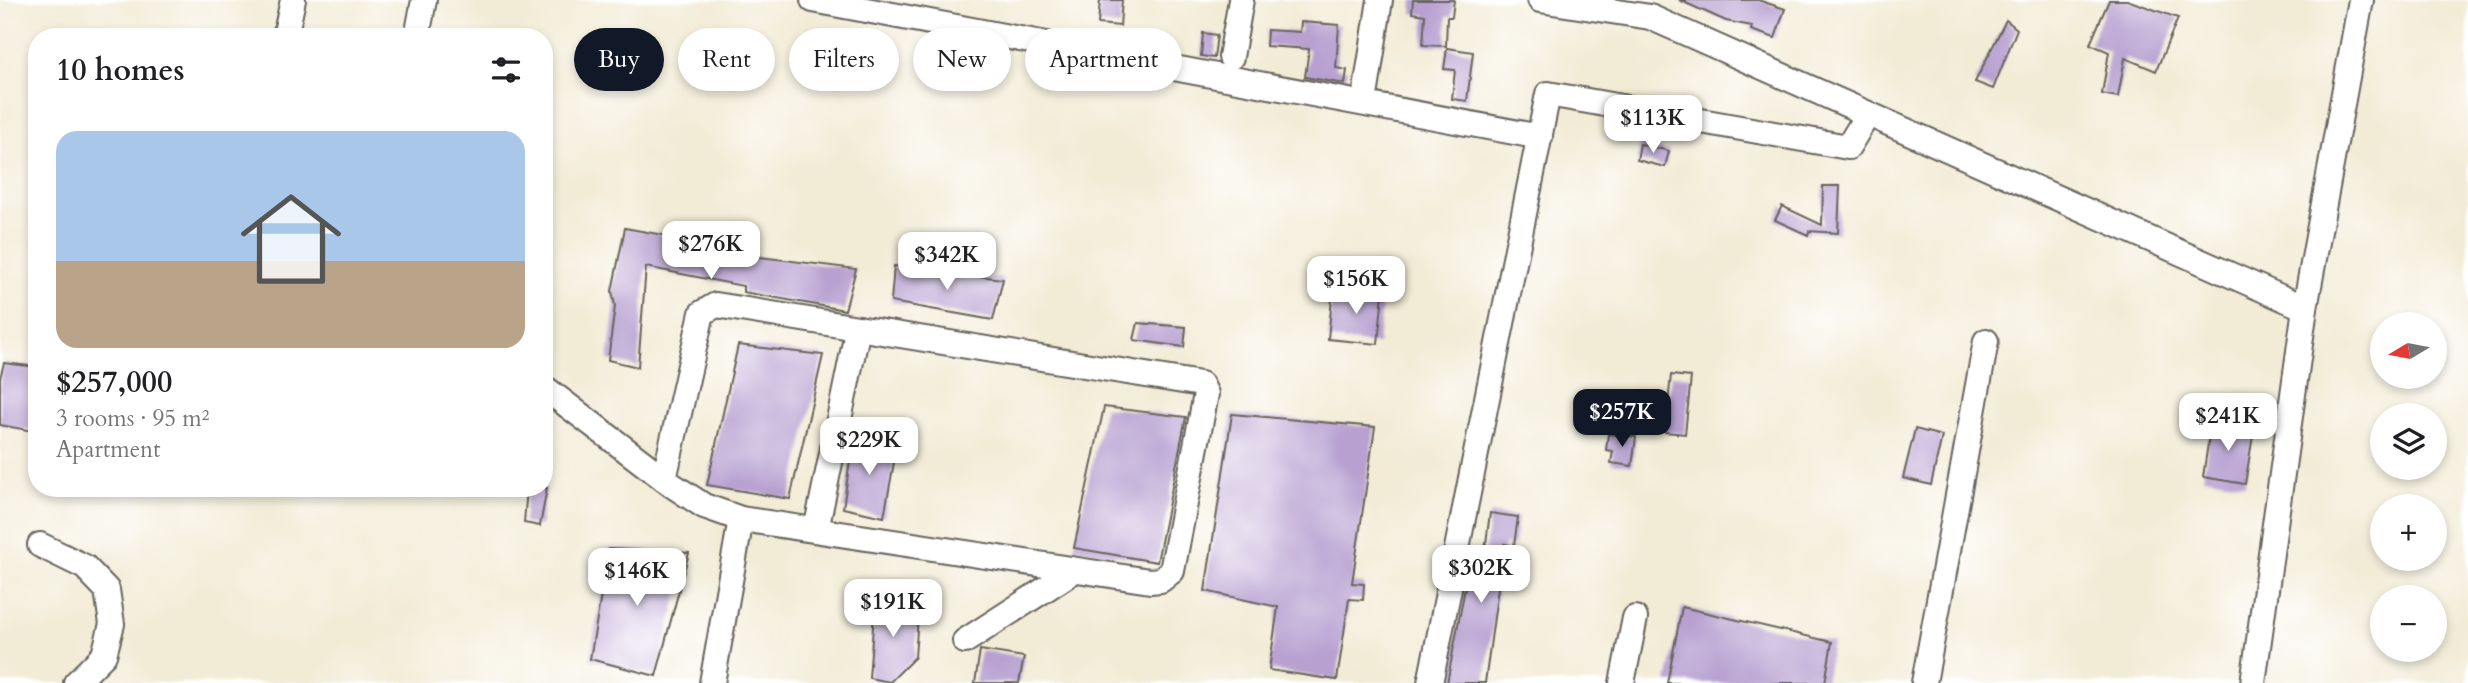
<!DOCTYPE html>
<meta charset="utf-8">
<style>
:root{--surface:#fff;--page:#f2f2f2;--text:#202124;--muted:#757577;--accent:#111827}
body{margin:0;font-family:Cardo,serif;background:var(--page);color:var(--text);height:100vh;display:flex;flex-direction:column;font-size:26px;white-space:nowrap}
*{box-sizing:border-box;margin:0}
p{font-size:23px;color:var(--muted)}
.icon{flex:none;width:38px;height:38px;fill:none;stroke:currentColor;stroke-width:2;stroke-linecap:round;stroke-linejoin:round}
.map{position:relative;flex:1;overflow:hidden}
.sheet{position:absolute;left:28px;top:28px;width:525px;height:469px;display:flex;flex-direction:column;background:var(--surface);border-radius:28px;box-shadow:0 4px 10px #0003}
.sheet>*{flex:none}
.hud{position:absolute;left:574px;top:28px;width:665px;height:63px;display:flex;gap:14px}
.needle{width:46px;rotate:260deg}
.controls{position:absolute;left:2370px;top:312px;display:grid;gap:14px}
.controls a{display:grid;place-items:center;width:77px;height:77px;border-radius:50%;background:var(--surface);box-shadow:0 4px 10px #0003;font-size:35px}
.price{position:absolute;translate:-50% -60px;padding:0 16px;border-radius:14px;background:#fff;color:#222;font-size:23px;line-height:46px;filter:drop-shadow(0 2px 4px #0008)}
.price::after{content:'';position:absolute;left:50%;top:42px;width:21px;height:16px;margin-left:-10px;background:inherit;clip-path:polygon(0 0,100% 0,50% 100%)}
.price.current{background:var(--accent);color:#fff}
ul{padding:0;list-style:none}
li{display:grid;align-content:center;gap:14px;height:371px;padding:0 28px}
li span{display:grid;place-items:center;height:217px;border-radius:21px;color:#555}
li>.icon{margin-inline-start:auto}
span .icon{width:126px;height:126px;fill:#fffc;stroke-width:1}
li b{font-size:30px}
h2{display:flex;justify-content:space-between;align-items:center;height:84px;padding:0 28px;font-size:30px}
.tag{padding:0 24px;border-radius:32px;background:var(--surface);box-shadow:0 4px 10px #0003;font-size:24px;line-height:63px}
.tag.current{background:var(--accent);color:#fff}
.map>svg:first-child{display:block}
</style>
<div class="map">
<svg width="2468" height="683" viewBox="0 0 2468 683">
<rect width="100%" height="100%" fill="#fff"/>
<filter id="ink" filterUnits="userSpaceOnUse"><feTurbulence type="fractalNoise" baseFrequency=".0143" numOctaves="2"/><feDisplacementMap in="SourceGraphic" scale="14" xChannelSelector="R" yChannelSelector="G"/><feConvolveMatrix kernelMatrix="1 2 1 2 8 2 1 2 1" color-interpolation-filters="sRGB"/></filter>
<filter id="wash" filterUnits="userSpaceOnUse"><feTurbulence type="fractalNoise" baseFrequency=".00686" numOctaves="4" result="noise"/><feDisplacementMap in="SourceGraphic" scale="28" xChannelSelector="R" yChannelSelector="G"/><feGaussianBlur stdDeviation="1.57" result="paint"/><feColorMatrix in="noise" values="0 0 0 0 0 0 0 0 0 0 0 0 0 0 0 0 0 1.4 0 .05"/><feComposite in="paint" operator="in"/></filter>
<g filter="url(#wash)">
<rect width="100%" height="100%" fill="#f2ebd5"/>
<g id="blocks">
<g fill="#b8a1d1">
<path d="M1100 0H1122L1120 26 1098 24Z"/>
<path d="M1413 0H1454L1452 17H1447L1446 46 1423 45 1425 15 1412 13Z"/>
<path d="M1679 0H1758L1785 9 1775 38 1751 30 1752 26 1726 21Z"/>
<path d="M2109 0H2127L2178 18 2156 71 2125 58 2118 97 2102 94 2109 52 2090 44Z"/>
<path d="M2006 20 2017 29 1993 89 1975 82Z"/>
<path d="M1301 22 1339 25 1336 68 1347 70 1345 84 1305 77 1309 49 1266 46 1267 30 1300 32Z"/>
<path d="M1203 33 1217 35 1214 58 1201 56Z"/>
<path d="M1447 48 1473 52 1467 101 1452 99 1455 70 1444 69Z"/>
<path d="M1640 144 1669 151 1665 167 1637 160Z"/>
<path d="M1823 186H1840L1838 233 1809 231 1808 235 1775 220 1782 206 1822 225Z"/>
<path d="M625 228 728 247 727 253 856 269 845 310 743 292V286L646 267 638 367 608 360 615 306 612 291Z"/>
<path d="M894 266 1003 279 993 320 891 302Z"/>
<path d="M1333 288 1383 293 1378 344 1328 339Z"/>
<path d="M1138 323 1186 327 1184 347 1134 340Z"/>
<path d="M738 345 823 355 790 499 707 485Z"/>
<path d="M4 363 37 367V410L33 431 0 425V378Z"/>
<path d="M1671 375 1691 377 1685 434 1665 432Z"/>
<path d="M1104 407 1186 417 1157 562 1074 548Z"/>
<path d="M1232 414 1375 427 1352 583 1364 584 1363 600 1349 599 1337 680 1269 670 1278 607 1205 591Z"/>
<path d="M2211 423 2254 429 2245 484 2203 477Z"/>
<path d="M1915 429 1942 436 1931 485 1903 478Z"/>
<path d="M1608 434 1636 437 1632 466 1611 463 1613 451 1606 450Z"/>
<path d="M853 440 897 446 884 517 843 508Z"/>
<path d="M527 488H547L540 526 524 523Z"/>
<path d="M1490 513 1518 517 1514 546 1504 544 1485 683H1447L1471 556 1484 558Z"/>
<path d="M609 549 689 553 656 676 590 659Z"/>
<path d="M875 601 919 603 915 657 890 682 869 678Z"/>
<path d="M1682 607 1832 642 1825 683H1667Z"/>
<path d="M980 650 1024 657 1019 683H975Z"/>
</g>
</g>
</g>
<g filter="url(#ink)">
<use href="#blocks" fill-opacity="0" stroke="#67645d" stroke-width="2"/>
<g fill="none" stroke-linecap="round" stroke-linejoin="round">
<defs>
<g id="minor">
<path d="M813 0 1540 137"/>
<path d="M1540 0 1650 17 2305 308"/>
<path d="M285 37 293 0"/>
<path d="M417 37 424 0"/>
<path d="M1231 57 1241 0"/>
<path d="M1366 90 1380 0"/>
<path d="M546 389 672 485 704 506 741 519 1150 581 1161 580 1172 571 1206 394 1201 384 716 305 702 313 664 479"/>
<path d="M816 530 858 328"/>
<path d="M40 545 85 567 107 590 112 624 104 655 76 683"/>
<path d="M965 641 1075 570"/>
<path d="M712 683 741 519"/>
<path d="M1430 683 1548 94 1848 147 1868 114"/>
<path d="M1622 683 1635 618"/>
<path d="M1924 683 1986 341"/>
<path d="M2253 683 2305 308 2361 0"/>
</g>
</defs>
<use href="#minor" stroke="#67645d" stroke-width="28"/>
<use href="#minor" stroke="#fff" stroke-width="24"/>
</g>
</g>
</svg>
<div class="controls">
<a><svg class="needle" viewBox="-14 -14 28 28"><path d="M0-13l5 13h-10z" fill="#e53935"/><path d="M0 13l5-13h-10z" fill="#757577"/></svg></a>
<a><svg class="icon" aria-label="layers" viewBox="0 0 24 24"><path d="M12 4l9 5-9 5-9-5zM3 14l9 5 9-5"/></svg></a>
<a>+</a>
<a>−</a>
</div>
<b class="price" style="left:1653px;top:155px">$113K</b>
<b class="price" style="left:711px;top:281px">$276K</b>
<b class="price" style="left:947px;top:292px">$342K</b>
<b class="price" style="left:1356px;top:316px">$156K</b>
<b class="price current" style="left:1622px;top:449px">$257K</b>
<b class="price" style="left:2228px;top:453px">$241K</b>
<b class="price" style="left:869px;top:477px">$229K</b>
<b class="price" style="left:1481px;top:605px">$302K</b>
<b class="price" style="left:637px;top:608px">$146K</b>
<b class="price" style="left:893px;top:639px">$191K</b>
<div class="hud">
<a class="tag current">Buy</a>
<a class="tag">Rent</a>
<a class="tag">Filters</a>
<a class="tag">New</a>
<a class="tag">Apartment</a>
</div>
<section class="sheet">
<h2>10 homes<svg class="icon" aria-label="filters" viewBox="0 0 24 24"><path d="M4 7h16M4 17h16"/><circle cx="9" cy="7" r="2"/><circle cx="15" cy="17" r="2"/></svg></h2>
<ul>
<li><span style="background:linear-gradient(#a9c7e8 60%,#b9a48a 0)"><svg class="icon" aria-label="home" viewBox="0 0 24 24"><path d="M3 11l9-7 9 7M6 9v11h12V9"/></svg></span><div><b>$257,000</b><p>3 rooms · 95 m²</p><p>Apartment</p></div></li>
</ul>
</section>
</div>
